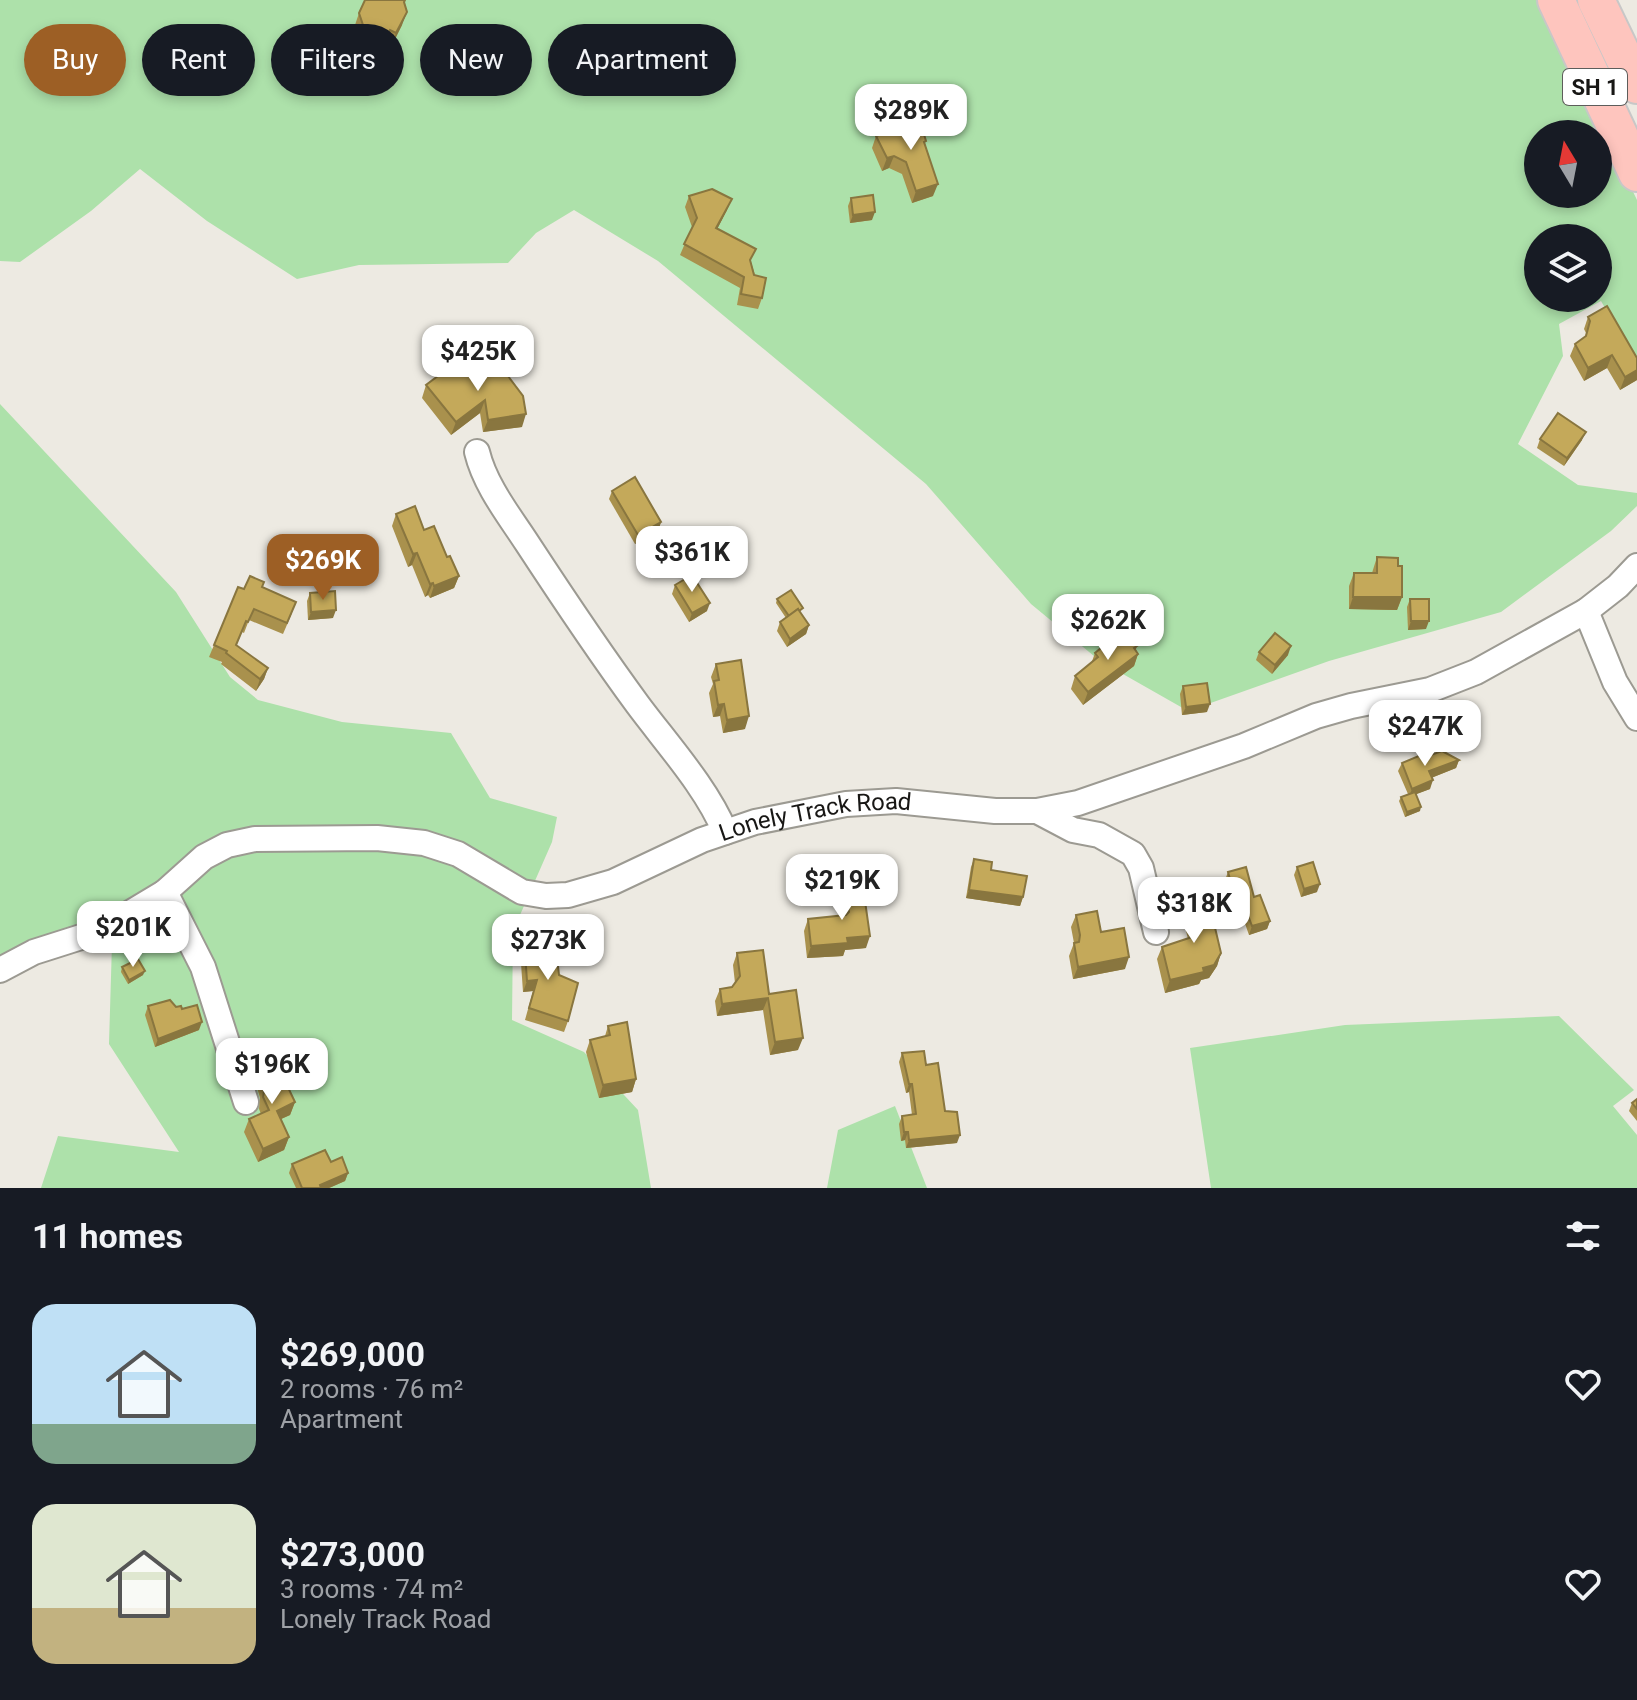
<!DOCTYPE html>
<meta charset="utf-8">
<style>
:root{--surface:#171b24;--page:#242831;--text:#f1f3f6;--muted:#9ea1a6;--accent:#9d5f25}
body{margin:0;font-family:Roboto,sans-serif;background:var(--page);color:var(--text);height:100vh;display:flex;flex-direction:column;font-size:30px;white-space:nowrap}
*{box-sizing:border-box;margin:0}
p{font-size:26px;color:var(--muted)}
.icon{flex:none;width:44px;height:44px;fill:none;stroke:currentColor;stroke-width:2;stroke-linecap:round;stroke-linejoin:round}
.map{position:relative;height:1188px;overflow:hidden}
.side{display:flex;flex-direction:column;background:var(--surface);flex:1}
.side>*{flex:none}
.banner{position:absolute;left:24px;top:24px;width:800px;height:72px;display:flex;gap:16px}
.needle{width:52px;rotate:350deg}
.fabs{position:absolute;left:1524px;top:120px;display:grid;gap:16px}
.fabs a{display:grid;place-items:center;width:88px;height:88px;border-radius:50%;background:var(--surface);box-shadow:0 4px 12px #0003;font-size:40px}
.price{position:absolute;translate:-50% -68px;padding:0 18px;border-radius:16px;background:#fff;color:#222;font-size:26px;line-height:52px;filter:drop-shadow(0 2px 4px #0008)}
.price::after{content:'';position:absolute;left:50%;top:48px;width:24px;height:18px;margin-left:-12px;background:inherit;clip-path:polygon(0 0,100% 0,50% 100%)}
.price.on{background:var(--accent);color:#fff}
ul{padding:0;list-style:none}
li{display:flex;align-items:center;gap:24px;height:200px;padding:0 32px}
li span{display:grid;place-items:center;flex:none;width:224px;height:160px;border-radius:24px;color:#555}
li>.icon{margin-inline-start:auto}
span .icon{width:96px;height:96px;fill:#fffc;stroke-width:1}
li b{font-size:34px}
h2{display:flex;justify-content:space-between;align-items:center;height:96px;padding:0 32px;font-size:34px}
.pill{padding:0 28px;border-radius:36px;background:var(--surface);box-shadow:0 4px 12px #0003;font-size:28px;line-height:72px}
.pill.on{background:var(--accent);color:#fff}
.map>svg:first-child{display:block}
</style>
<div class="map">
<svg width="1637" height="1188" viewBox="0 0 1637 1188">
<rect width="100%" height="100%" fill="#edeae2"/>
<g fill="#ade1aa" fill-rule="evenodd">
<path d="M0 0H1540L1637 200V364L1601 301 1559 324 1563 356 1518 444 1578 485 1637 493V506L1611 531 1501 612 1329 661 1188 711 1100 661 1031 604 926 484 658 261 574 210 536 233 508 263 359 265 297 279 207 221 140 169 91 211 20 262 0 261ZM1538 134H1598V194H1538ZM1538 238H1598V298H1538Z"/>
<path d="M0 404 176 592 230 677 258 700 342 722 451 733 490 798 557 817 552 842 513 931 512 1020 584 1052 638 1110 651 1188H41L58 1136 179 1152 109 1044 113 910 0 958Z"/>
<path d="M1559 1016 1634 1090 1613 1106 1637 1135V1188H1211L1190 1048 1345 1025Z"/>
<path d="M895 1106 927 1188H827L838 1130Z"/>
</g>
<g fill="none" stroke-linecap="round" stroke-linejoin="round">
<defs>
<g id="minor">
<path d="M477 452C485 485 508 514 527 543 563 598 599 652 638 705 667 744 707 788 725 832"/>
<path d="M1586 611 1615 682 1637 718"/>
<path d="M1037 811 1073 830 1099 835 1133 854 1141 868 1156 932"/>
<path d="M165 892 203 967 246 1102"/>
<path id="s1" d="M0 970 34 952 100 931 165 892 204 857 227 845 255 839 377 838 424 843 458 854 522 892 546 896 568 895 613 882 702 840 755 822 846 804 896 801 995 811H1037L1078 803 1244 746 1316 716 1351 706 1430 690 1476 672 1586 611 1618 586 1637 566"/>
</g>
<g id="highway">
<path d="M1556 0 1637 173"/>
<path d="M1596 0 1637 85"/>
</g>
</defs>
<use href="#minor" stroke="#9c9a92" stroke-width="28"/>
<use href="#highway" stroke="#c8c7c7" stroke-width="40"/>
<use href="#minor" stroke="#fff" stroke-width="24"/>
<use href="#highway" stroke="#fec5be" stroke-width="36"/>
</g>
<g fill="#a9914d">
<path d="M404 5 402 25 392 45 386 42 380 54 369 48 363 50 355 25 359 13Z"/>
<path d="M903 124 925 145 933 196 912 203 902 174 889 168 882 171 872 148 876 136 902 127Z"/>
<path d="M689 196 727 210 717 229 751 262 762 298 758 309 737 305 740 288 680 255 692 227 685 207Z"/>
<path d="M851 198 872 220 850 223 848 206Z"/>
<path d="M1588 317 1637 358V380L1620 390 1607 368 1584 381 1570 356 1575 344 1585 337 1586 333 1584 329Z"/>
<path d="M453 371 522 427 483 432 480 413 451 435 422 398 426 385Z"/>
<path d="M1540 439 1582 440 1564 466 1537 448Z"/>
<path d="M612 491 661 522 658 531 635 544 609 499Z"/>
<path d="M396 514 424 530 447 557 459 576 454 588 430 598 428 595 425 597 412 565 408 567 392 526Z"/>
<path d="M1377 557 1398 566 1402 597 1397 610 1349 609V586L1354 573H1372Z"/>
<path d="M675 585 707 611 689 622 672 594Z"/>
<path d="M262 587 292 613 283 634 249 620 244 633 242 632 236 646 268 668 264 679 256 691 221 664 222 662 209 657 214 645Z"/>
<path d="M310 593 333 618 308 620 307 601Z"/>
<path d="M777 599 801 613 809 625 806 634 787 647 777 631 780 622 786 618 776 603Z"/>
<path d="M1410 599 1426 629 1408 630 1407 607Z"/>
<path d="M1109 648 1136 650 1138 654 1134 666 1083 705 1071 689 1075 676 1091 664 1095 653Z"/>
<path d="M1259 652 1288 655 1272 674 1256 660Z"/>
<path d="M716 664 745 729 723 733 720 716 713 717 709 693 713 684 711 677Z"/>
<path d="M1183 686 1207 712 1182 715 1180 694Z"/>
<path d="M1422 758 1459 760 1456 768 1431 778 1430 789 1416 794 1420 811 1405 817 1399 801 1401 797 1408 794 1398 771 1402 763Z"/>
<path d="M974 859 991 870 1023 897 1020 906 966 898 971 867Z"/>
<path d="M1297 867 1317 892 1301 897 1294 875Z"/>
<path d="M1228 872 1254 897 1270 921 1267 929 1249 935 1243 918 1236 920 1225 880Z"/>
<path d="M845 889 866 948 845 950 843 956 807 958 804 931 808 919 843 915 841 901Z"/>
<path d="M1187 903 1221 953 1217 966 1209 978 1201 980 1199 984 1165 993 1157 959 1162 947 1188 939 1182 915Z"/>
<path d="M1076 915 1101 932 1125 969 1073 979 1069 956 1074 943 1071 927Z"/>
<path d="M524 938 546 967 559 975 568 1021 564 1032 525 1020 533 991 523 992 520 949Z"/>
<path d="M737 953 769 994 798 1050 770 1055 763 1010 717 1016 715 1001 720 989 732 987 735 983 733 965Z"/>
<path d="M122 967 143 975 128 984 121 972Z"/>
<path d="M148 1006 176 1007 199 1030 155 1047 145 1015Z"/>
<path d="M608 1026 636 1079 632 1092 599 1098 586 1052 590 1040 605 1036Z"/>
<path d="M902 1053 926 1065 957 1143 906 1148 905 1140 901 1141 899 1124 902 1116 912 1115 909 1092 906 1093 899 1062Z"/>
<path d="M258 1065 295 1102 290 1115 281 1119 289 1137 284 1150 258 1162 244 1132 249 1119 261 1114 259 1109 260 1098 254 1077Z"/>
<path d="M1637 1099V1121L1629 1111 1632 1103Z"/>
<path d="M331 1162 348 1173 345 1181 329 1188H296L289 1173 292 1164Z"/>
</g>
<g fill="#89763f">
<path d="M407 12 402 25 392 45 396 33Z"/>
<path d="M373 35 369 48 363 50 367 37Z"/>
<path d="M894 156 889 168 882 171 887 158Z"/>
<path d="M938 184 933 196 912 203 916 191Z"/>
<path d="M732 199 727 210 712 239 716 228Z"/>
<path d="M875 212 872 220 850 223 853 215Z"/>
<path d="M1612 355 1607 368 1584 381 1588 368Z"/>
<path d="M1637 370V380L1620 390 1625 377Z"/>
<path d="M485 400 480 413 451 435 456 422Z"/>
<path d="M526 414 522 427 483 432 488 420Z"/>
<path d="M1586 432 1582 440 1564 466 1567 458Z"/>
<path d="M661 522 658 531 635 544 638 535Z"/>
<path d="M417 553 412 565 408 567 413 554Z"/>
<path d="M459 576 454 588 430 598 434 586Z"/>
<path d="M433 583 428 595 425 597 430 584Z"/>
<path d="M1353 597H1402L1397 610 1349 609Z"/>
<path d="M710 603 707 611 689 622 692 613Z"/>
<path d="M336 610 333 618 308 620 311 612Z"/>
<path d="M1411 621H1429L1426 629 1408 630Z"/>
<path d="M809 625 806 634 787 647 790 639Z"/>
<path d="M1137 646 1133 658 1138 654 1134 666 1083 705 1088 692Z"/>
<path d="M1291 646 1288 655 1272 674 1275 665Z"/>
<path d="M268 668 264 679 256 691 260 679Z"/>
<path d="M724 704 720 716 713 717 718 705Z"/>
<path d="M1210 704 1207 712 1182 715 1186 707Z"/>
<path d="M749 716 745 729 723 733 727 720Z"/>
<path d="M1459 760 1456 768 1426 780 1429 771Z"/>
<path d="M1433 780 1430 789 1409 797 1412 789Z"/>
<path d="M1421 807 1420 811 1405 817 1407 812Z"/>
<path d="M1320 884 1317 892 1301 897 1304 889Z"/>
<path d="M969 890 1023 897 1020 906 966 898Z"/>
<path d="M1246 910 1243 918 1236 920 1239 912Z"/>
<path d="M1270 921 1267 929 1249 935 1252 926Z"/>
<path d="M870 936 866 948 845 950 843 956 807 958 811 946 847 938Z"/>
<path d="M1221 953 1217 966 1209 978 1201 980 1199 984 1165 993 1170 980 1203 968Z"/>
<path d="M1129 957 1125 969 1073 979 1078 967Z"/>
<path d="M145 971 143 975 128 984 129 980Z"/>
<path d="M537 980 533 991 523 992 527 981Z"/>
<path d="M768 998 763 1010 717 1016 722 1004Z"/>
<path d="M202 1022 199 1030 155 1047 158 1039Z"/>
<path d="M803 1038 798 1050 770 1055 775 1042Z"/>
<path d="M636 1079 632 1092 599 1098 603 1085Z"/>
<path d="M909 1084H912L909 1092 906 1093Z"/>
<path d="M295 1102 290 1115 272 1123 277 1111Z"/>
<path d="M904 1132H908L905 1140 901 1141Z"/>
<path d="M960 1135 957 1143 906 1148 909 1140Z"/>
<path d="M289 1137 284 1150 258 1162 263 1149Z"/>
<path d="M348 1173 345 1181 329 1188H319L320 1185Z"/>
</g>
<g fill="#c4a95a" stroke="#89763f" stroke-width="2">
<path d="M365 0H405L404 2 407 12 396 33 390 30 384 41 373 35 367 37 359 13Z"/>
<path d="M919 118 926 141 924 142 938 184 916 191 906 162 894 156 887 158 876 136 904 127 903 124Z"/>
<path d="M712 189 732 199 716 228 756 249 750 260 754 275 766 278 762 298 741 294 744 277 684 244 697 218 689 196Z"/>
<path d="M873 195 875 212 853 215 851 198Z"/>
<path d="M1607 306 1637 358V370L1625 377 1612 355 1588 368 1575 344 1586 336 1590 321 1588 317Z"/>
<path d="M450 367 453 371 484 367 508 376 523 396 526 414 488 420 485 400 456 422 426 385Z"/>
<path d="M1558 413 1586 432 1567 458 1540 439Z"/>
<path d="M635 477 661 522 638 535 612 491Z"/>
<path d="M415 506 424 530 434 526 447 557 450 556 459 576 434 586 433 583 430 584 417 553 413 554 396 514Z"/>
<path d="M1377 557 1398 558V566H1402V597H1353L1354 573H1377Z"/>
<path d="M692 575 710 603 692 613 675 585Z"/>
<path d="M250 576 264 582 262 587 296 602 287 623 254 609 248 622 246 621 236 645 268 668 260 679 226 653 227 651 214 645 238 587 244 589Z"/>
<path d="M791 590 803 608 799 611 798 609 789 616 777 599Z"/>
<path d="M335 591 336 610 311 612 310 593Z"/>
<path d="M1410 599H1429V621H1411Z"/>
<path d="M798 609 809 625 790 639 780 622Z"/>
<path d="M1127 633 1137 646 1134 648 1138 654 1088 692 1075 676 1098 657 1095 653 1106 644 1109 648Z"/>
<path d="M1275 633 1291 646 1275 665 1259 652Z"/>
<path d="M741 660 749 716 727 720 724 704 718 705 714 681 719 680 716 664Z"/>
<path d="M1207 683 1210 704 1186 707 1183 686Z"/>
<path d="M1442 751 1459 760 1429 771 1433 780 1412 789 1402 763 1421 755 1422 758Z"/>
<path d="M1415 792 1421 807 1407 812 1401 797Z"/>
<path d="M974 859 992 862 991 870 1027 876 1023 897 969 890Z"/>
<path d="M1313 862 1320 884 1304 889 1297 867Z"/>
<path d="M1246 867 1254 897 1260 895 1270 921 1252 926 1246 910 1239 912 1228 872Z"/>
<path d="M863 887 870 936 847 938 848 943 811 946 808 919 846 915 849 912 845 889Z"/>
<path d="M1208 898 1221 953 1214 965 1203 968 1204 972 1170 980 1162 947 1195 936 1187 903Z"/>
<path d="M1097 911 1101 932 1124 928 1129 957 1078 967 1074 943 1079 942 1080 935 1076 915Z"/>
<path d="M544 936 546 967 558 966 559 975 578 983 568 1021 529 1008 537 980 527 981 524 938Z"/>
<path d="M763 950 769 994 796 990 803 1038 775 1042 768 998 722 1004 720 989 732 987 740 976 737 953Z"/>
<path d="M138 959 145 971 129 980 122 967Z"/>
<path d="M170 1000 176 1007 181 1006 182 1009 197 1005 202 1022 158 1039 148 1006Z"/>
<path d="M627 1022 636 1079 603 1085 590 1040 610 1035 608 1026Z"/>
<path d="M924 1051 926 1065 938 1063 945 1111 957 1112 960 1135 909 1140 908 1132H904L902 1116 916 1114 912 1084H909L902 1053Z"/>
<path d="M274 1058 295 1102 277 1111 289 1137 263 1149 249 1119 269 1110 263 1097 265 1086 258 1065Z"/>
<path d="M1637 1099V1109L1632 1103Z"/>
<path d="M325 1150 331 1162 342 1157 348 1173 320 1185 321 1188H302L292 1164Z"/>
</g>
<g text-anchor="middle" stroke-width="6" stroke-linejoin="round" paint-order="stroke">
<rect fill="#fff" stroke="#5d5d5b" stroke-width="2" x="1563" y="69" width="64" height="36" rx="6"/>
<g font-size="22" font-weight="bold" fill="#181715">
<text x="1595" y="95">SH 1</text>
</g>
<g font-size="24" fill="#181715" stroke="#fff">
<text dy="8" stroke="none"><textPath href="#s1" startOffset="878">Lonely Track Road</textPath></text>
</g>
</g>
</svg>
<div class="fabs">
<a><svg class="needle" viewBox="-14 -14 28 28"><path d="M0-13l5 13h-10z" fill="#e53935"/><path d="M0 13l5-13h-10z" fill="#9ea1a6"/></svg></a>
<a><svg class="icon" aria-label="layers" viewBox="0 0 24 24"><path d="M12 4l9 5-9 5-9-5zM3 14l9 5 9-5"/></svg></a>
</div>
<b class="price" style="left:911px;top:152px">$289K</b>
<b class="price" style="left:478px;top:393px">$425K</b>
<b class="price" style="left:692px;top:594px">$361K</b>
<b class="price on" style="left:323px;top:602px">$269K</b>
<b class="price" style="left:1108px;top:662px">$262K</b>
<b class="price" style="left:1425px;top:768px">$247K</b>
<b class="price" style="left:842px;top:922px">$219K</b>
<b class="price" style="left:1194px;top:945px">$318K</b>
<b class="price" style="left:133px;top:969px">$201K</b>
<b class="price" style="left:548px;top:982px">$273K</b>
<b class="price" style="left:272px;top:1106px">$196K</b>
<div class="banner">
<a class="pill on">Buy</a>
<a class="pill">Rent</a>
<a class="pill">Filters</a>
<a class="pill">New</a>
<a class="pill">Apartment</a>
</div>
</div>
<section class="side">
<h2>11 homes<svg class="icon" aria-label="filters" viewBox="0 0 24 24"><path d="M4 7h16M4 17h16"/><circle cx="9" cy="7" r="2"/><circle cx="15" cy="17" r="2"/></svg></h2>
<ul>
<li><span style="background:linear-gradient(#bfe0f5 75%,#7fa58c 0)"><svg class="icon" aria-label="home" viewBox="0 0 24 24"><path d="M3 11l9-7 9 7M6 9v11h12V9"/></svg></span><div><b>$269,000</b><p>2 rooms · 76 m²</p><p>Apartment</p></div><svg class="icon" aria-label="heart" viewBox="0 0 24 24"><path d="M12 20l-8-8c-3-5 5-10 8-4 3-6 11-1 8 4z"/></svg></li>
<li><span style="background:linear-gradient(#dfe7d0 65%,#c2b280 0)"><svg class="icon" aria-label="home" viewBox="0 0 24 24"><path d="M3 11l9-7 9 7M6 9v11h12V9"/></svg></span><div><b>$273,000</b><p>3 rooms · 74 m²</p><p>Lonely Track Road</p></div><svg class="icon" aria-label="heart" viewBox="0 0 24 24"><path d="M12 20l-8-8c-3-5 5-10 8-4 3-6 11-1 8 4z"/></svg></li>
</ul>
</section>
